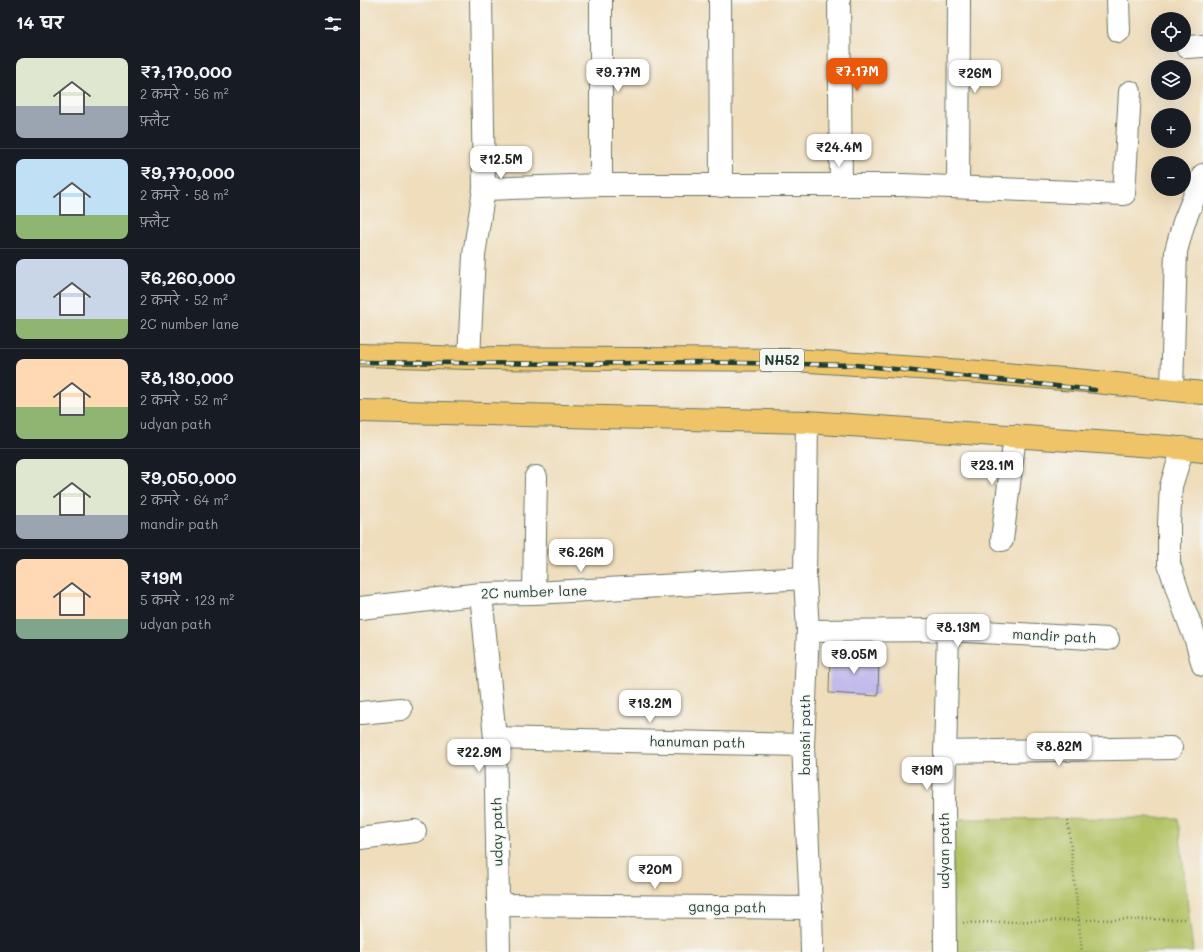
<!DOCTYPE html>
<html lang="hi">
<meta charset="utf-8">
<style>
:root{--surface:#171b24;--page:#20242c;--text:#f1f3f6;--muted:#9ea1a6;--line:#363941;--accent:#ea580c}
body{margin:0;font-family:Mali,"Playpen Sans Deva",sans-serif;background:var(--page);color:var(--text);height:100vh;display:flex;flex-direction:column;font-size:15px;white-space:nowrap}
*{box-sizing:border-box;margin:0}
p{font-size:13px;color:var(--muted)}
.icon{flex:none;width:22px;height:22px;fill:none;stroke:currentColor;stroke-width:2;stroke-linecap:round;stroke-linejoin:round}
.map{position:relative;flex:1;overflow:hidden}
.sheet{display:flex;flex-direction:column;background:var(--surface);width:360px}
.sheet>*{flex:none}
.tools{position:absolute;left:791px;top:12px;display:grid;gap:8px}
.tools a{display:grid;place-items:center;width:40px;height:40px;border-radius:50%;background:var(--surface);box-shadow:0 4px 16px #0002;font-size:20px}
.price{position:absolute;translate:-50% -34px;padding:0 9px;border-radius:8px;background:#fff;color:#222;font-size:13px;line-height:26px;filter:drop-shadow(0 1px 2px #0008)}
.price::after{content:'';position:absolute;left:50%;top:24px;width:12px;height:9px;margin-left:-6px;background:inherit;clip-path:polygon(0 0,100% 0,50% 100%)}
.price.selected{background:var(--accent);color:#fff}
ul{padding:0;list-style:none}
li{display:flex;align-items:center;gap:12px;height:100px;padding:0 16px}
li+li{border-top:1px solid var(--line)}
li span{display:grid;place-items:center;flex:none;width:112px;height:80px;border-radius:8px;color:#555}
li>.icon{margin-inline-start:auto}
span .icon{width:48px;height:48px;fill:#fffc;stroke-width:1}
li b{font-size:17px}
h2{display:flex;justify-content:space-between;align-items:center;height:48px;padding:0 16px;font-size:17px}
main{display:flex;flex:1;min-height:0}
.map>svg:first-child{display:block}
</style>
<main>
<section class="sheet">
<h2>14 घर<svg class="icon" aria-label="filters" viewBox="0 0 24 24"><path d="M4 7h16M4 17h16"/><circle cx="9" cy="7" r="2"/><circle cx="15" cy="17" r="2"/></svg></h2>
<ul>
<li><span style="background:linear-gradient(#dfe7d0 60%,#9aa5b1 0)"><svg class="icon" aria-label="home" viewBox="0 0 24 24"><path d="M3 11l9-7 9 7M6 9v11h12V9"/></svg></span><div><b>₹7,170,000</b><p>2 कमरे · 56 m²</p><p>फ़्लैट</p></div></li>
<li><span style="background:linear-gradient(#bfe0f5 70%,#8fb573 0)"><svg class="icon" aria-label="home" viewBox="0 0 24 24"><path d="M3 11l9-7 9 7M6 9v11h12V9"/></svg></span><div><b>₹9,770,000</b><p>2 कमरे · 58 m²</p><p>फ़्लैट</p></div></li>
<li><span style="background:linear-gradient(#c9d6e8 75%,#8fb573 0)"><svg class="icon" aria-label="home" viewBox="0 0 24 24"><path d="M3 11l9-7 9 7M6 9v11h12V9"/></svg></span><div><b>₹6,260,000</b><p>2 कमरे · 52 m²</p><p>2C number lane</p></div></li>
<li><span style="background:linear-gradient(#ffd9b3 60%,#8fb573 0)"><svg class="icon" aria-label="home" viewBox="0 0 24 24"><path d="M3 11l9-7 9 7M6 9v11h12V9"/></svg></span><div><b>₹8,130,000</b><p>2 कमरे · 52 m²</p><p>udyan path</p></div></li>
<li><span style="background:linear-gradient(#dfe7d0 70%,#9aa5b1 0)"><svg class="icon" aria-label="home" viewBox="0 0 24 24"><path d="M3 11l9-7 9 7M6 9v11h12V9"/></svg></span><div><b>₹9,050,000</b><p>2 कमरे · 64 m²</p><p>mandir path</p></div></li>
<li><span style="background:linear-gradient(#ffd9b3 75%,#7fa58c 0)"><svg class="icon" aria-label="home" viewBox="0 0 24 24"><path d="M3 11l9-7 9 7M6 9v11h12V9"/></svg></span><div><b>₹19M</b><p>5 कमरे · 123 m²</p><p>udyan path</p></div></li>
</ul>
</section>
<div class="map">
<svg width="843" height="952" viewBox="0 0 843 952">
<rect width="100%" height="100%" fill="#f6f6f2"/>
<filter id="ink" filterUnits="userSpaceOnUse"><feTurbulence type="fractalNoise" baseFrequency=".025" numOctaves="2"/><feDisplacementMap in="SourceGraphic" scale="8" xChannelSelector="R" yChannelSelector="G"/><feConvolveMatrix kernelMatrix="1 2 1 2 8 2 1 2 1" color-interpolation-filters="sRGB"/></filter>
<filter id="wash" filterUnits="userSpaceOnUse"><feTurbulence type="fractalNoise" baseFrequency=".012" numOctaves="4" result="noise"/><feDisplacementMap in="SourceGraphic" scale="16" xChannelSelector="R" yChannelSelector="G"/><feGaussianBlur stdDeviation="0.9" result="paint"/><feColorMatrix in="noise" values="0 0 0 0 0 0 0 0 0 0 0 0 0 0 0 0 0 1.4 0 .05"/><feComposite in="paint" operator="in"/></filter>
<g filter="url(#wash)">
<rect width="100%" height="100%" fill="#efddbb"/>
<path fill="#b3c366" stroke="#69804d" d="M818 818 833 952H592V819Z"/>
<g id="blocks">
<path fill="#c1baeb" d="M470 655 519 657 518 696 469 693Z"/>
</g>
</g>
<g filter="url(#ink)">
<use href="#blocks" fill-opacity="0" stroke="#687563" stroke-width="1"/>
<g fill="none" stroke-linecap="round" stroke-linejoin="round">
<defs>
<g id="minor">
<path d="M241 0V185"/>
<path d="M360 0 361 186"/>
<path d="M479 0 481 185"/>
<path d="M758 0 759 31"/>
<path d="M827 47 843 46"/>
<path d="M598 187 599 0"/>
<path d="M124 189 241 185H543L764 194 770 92"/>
<path d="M109 358 114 255 124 189 121 0"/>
<path d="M812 389 816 251 824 222 843 175"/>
<path d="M447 422 445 578 448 631 443 745 451 908 452 952"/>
<path d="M823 448 811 486 809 523V564L819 595 836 640 843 665"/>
<path d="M642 540 655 436"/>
<path d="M174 593 176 477"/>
<path d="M121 594 135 738 139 952"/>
<path d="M0 608 121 594 174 593 445 578"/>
<path d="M448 631 588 630 748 639"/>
<path d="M0 713 41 709"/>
<path d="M135 738 443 745"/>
<path d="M585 752 811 748"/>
<path d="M0 838 55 831"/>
<path d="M138 905 451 908"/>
<path d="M585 952 584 801 588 630"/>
</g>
<g id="highway">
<path d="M0 355 109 358 434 360 620 372 726 381 843 393"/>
<path d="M0 411 447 422 809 447 843 451"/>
</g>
</defs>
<use href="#minor" stroke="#687563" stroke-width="24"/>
<use href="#highway" stroke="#687563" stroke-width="24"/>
<g stroke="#687563" stroke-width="2.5" stroke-dasharray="1 3" stroke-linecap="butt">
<path d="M708 821 722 952"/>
<path d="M603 923 718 920 826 919"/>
</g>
<use href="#minor" stroke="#fff" stroke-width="22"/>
<use href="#highway" stroke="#efc469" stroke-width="22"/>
<defs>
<path id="rail" d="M0 362 211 364 335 362 496 365 735 390"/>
</defs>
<use href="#rail" stroke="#1f3d34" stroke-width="4.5"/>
<use href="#rail" stroke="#f6f6f2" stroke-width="3" stroke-dasharray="9" stroke-linecap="butt"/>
</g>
</g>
<g text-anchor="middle" stroke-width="3" stroke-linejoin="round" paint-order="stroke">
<rect fill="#f6f6f2" stroke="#60746d" stroke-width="1" x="400" y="349" width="44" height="22" rx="3"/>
<g font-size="13" font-weight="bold" fill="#1f3d34">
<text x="422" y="365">NH52</text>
</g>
<g font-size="14" fill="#1f3d34" stroke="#f6f6f2">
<text transform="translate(174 592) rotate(-2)" y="5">2C number lane</text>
<text transform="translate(694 636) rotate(3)" y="5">mandir path</text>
<text transform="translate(445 735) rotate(-90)" y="5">banshi path</text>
<text transform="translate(337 742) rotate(1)" y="5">hanuman path</text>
<text transform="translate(137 832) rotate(-91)" y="5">uday path</text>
<text transform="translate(584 851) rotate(-90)" y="5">udyan path</text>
<text transform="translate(367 907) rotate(1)" y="5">ganga path</text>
</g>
</g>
</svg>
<div class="tools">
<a><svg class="icon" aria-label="locate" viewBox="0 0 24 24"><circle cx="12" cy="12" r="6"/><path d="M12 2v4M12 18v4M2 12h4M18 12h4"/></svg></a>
<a><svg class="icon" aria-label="layers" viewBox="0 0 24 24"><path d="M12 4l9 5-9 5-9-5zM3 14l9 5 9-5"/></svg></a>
<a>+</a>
<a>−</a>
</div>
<b class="price selected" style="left:497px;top:92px">₹7.17M</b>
<b class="price" style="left:258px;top:93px">₹9.77M</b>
<b class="price" style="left:615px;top:94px">₹26M</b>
<b class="price" style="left:479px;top:168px">₹24.4M</b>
<b class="price" style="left:141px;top:180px">₹12.5M</b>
<b class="price" style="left:632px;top:486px">₹23.1M</b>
<b class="price" style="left:221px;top:573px">₹6.26M</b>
<b class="price" style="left:598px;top:648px">₹8.13M</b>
<b class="price" style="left:494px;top:675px">₹9.05M</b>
<b class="price" style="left:290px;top:724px">₹13.2M</b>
<b class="price" style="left:699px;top:767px">₹8.82M</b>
<b class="price" style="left:119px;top:773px">₹22.9M</b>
<b class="price" style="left:567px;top:791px">₹19M</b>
<b class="price" style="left:295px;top:890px">₹20M</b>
</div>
</main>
